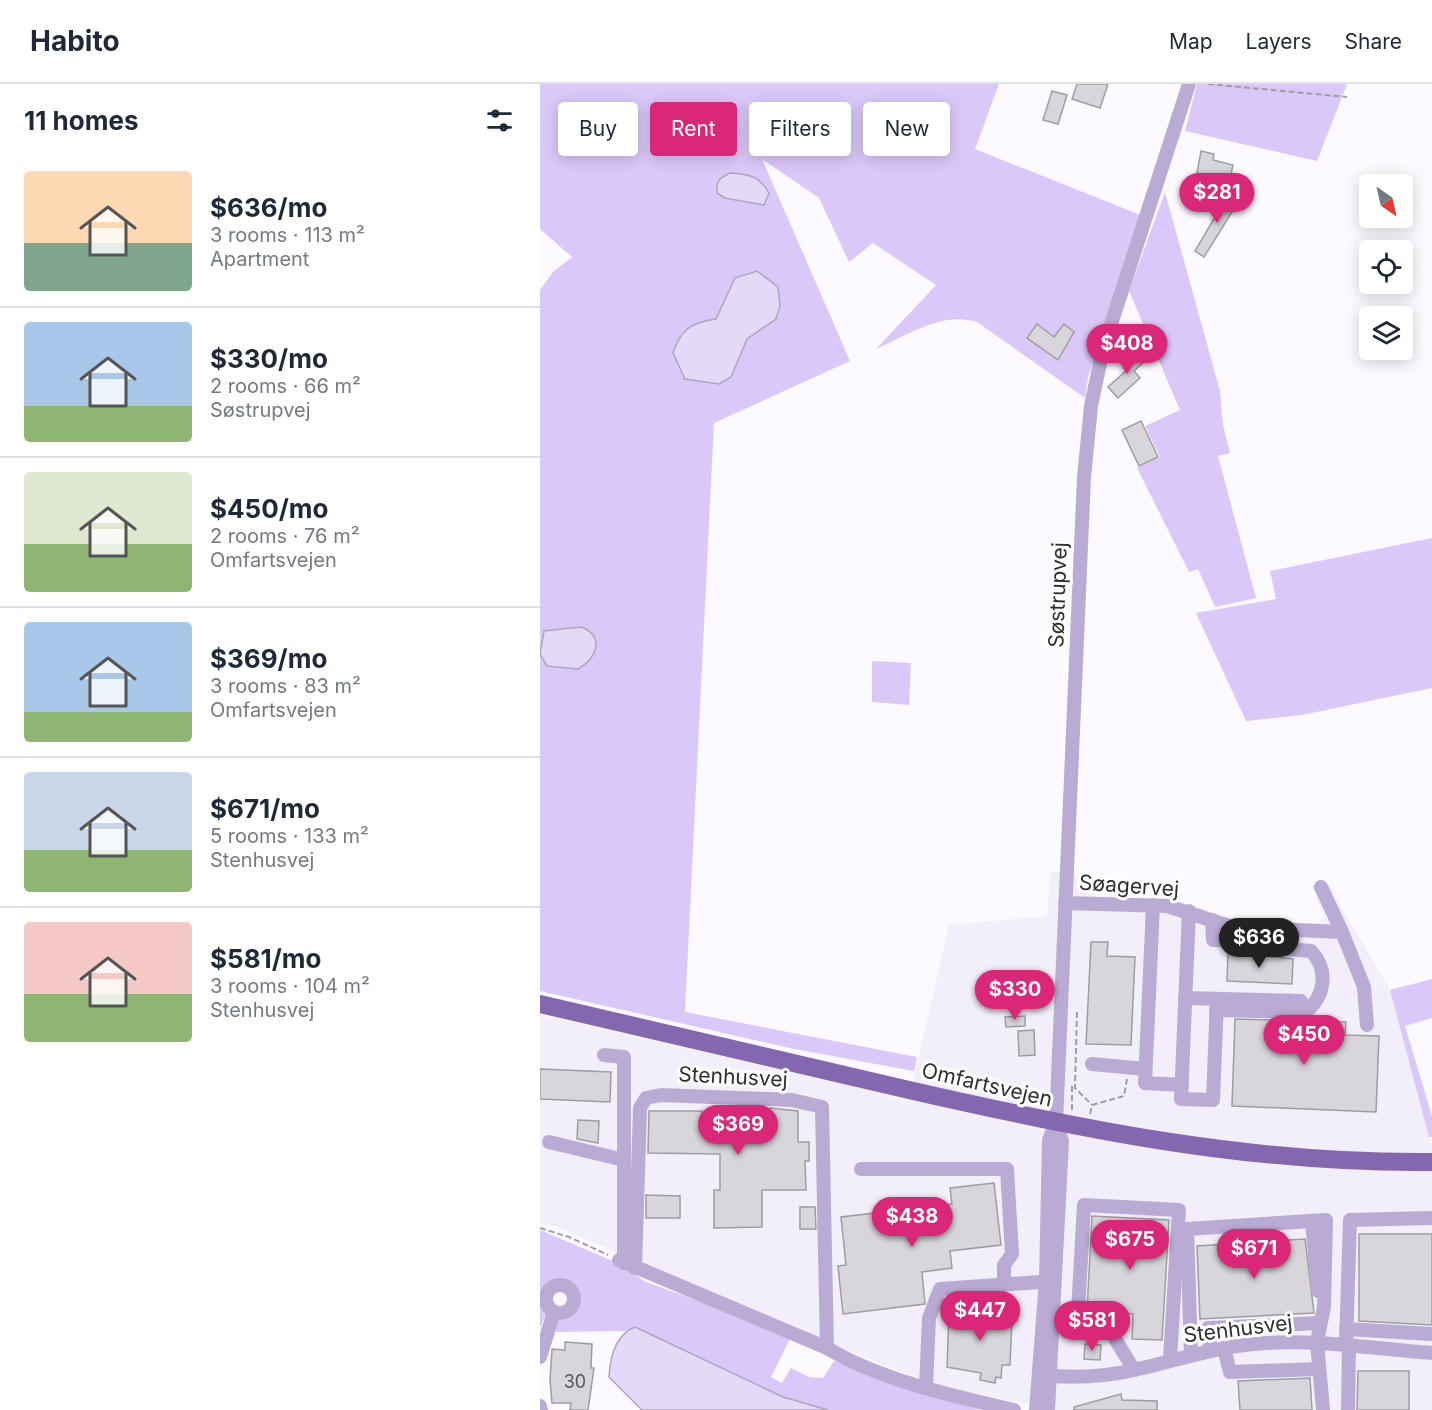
<!DOCTYPE html>
<meta charset="utf-8">
<style>
:root{--surface:#fff;--page:#f6f6f7;--text:#1f2937;--muted:#747a83;--line:#e0e1e3;--accent:#db2777}
body{margin:0;font-family:Inter,sans-serif;background:var(--page);color:var(--text);height:100vh;display:flex;flex-direction:column;font-size:22px;white-space:nowrap}
*{box-sizing:border-box;margin:0}
p{font-size:20px;color:var(--muted)}
.icon{flex:none;width:33px;height:33px;fill:none;stroke:currentColor;stroke-width:2;stroke-linecap:round;stroke-linejoin:round}
.map{position:relative;flex:1;overflow:hidden}
.sheet{display:flex;flex-direction:column;background:var(--surface);width:540px}
.sheet>*{flex:none}
.top-card{position:absolute;left:18px;top:18px;width:570px;height:54px;display:flex;gap:12px}
.needle{width:39px;rotate:146deg}
.buttons{position:absolute;left:819px;top:90px;display:grid;gap:12px}
.buttons a{display:grid;place-items:center;width:54px;height:54px;border-radius:6px;background:var(--surface);box-shadow:0 3px 15px #0003;font-size:30px}
.price{position:absolute;translate:-50% -51px;padding:0 14px;border-radius:21px;background:var(--accent);color:#fff;font-size:20px;line-height:39px;filter:drop-shadow(0 2px 3px #0008)}
.price::after{content:'';position:absolute;left:50%;top:36px;width:18px;height:14px;margin-left:-9px;background:inherit;clip-path:polygon(0 0,100% 0,50% 100%)}
.price.selected{background:#222;color:#fff}
ul{padding:0;list-style:none}
li{display:flex;align-items:center;gap:18px;height:150px;padding:0 24px}
li+li{border-top:2px solid var(--line)}
li span{display:grid;place-items:center;flex:none;width:168px;height:120px;border-radius:6px;color:#555}
li>.icon{margin-inline-start:auto}
span .icon{width:72px;height:72px;fill:#fffc;stroke-width:1}
li b{font-size:26px}
h2{display:flex;justify-content:space-between;align-items:center;height:72px;padding:0 24px;font-size:26px}
.chip{padding:0 21px;border-radius:6px;background:var(--surface);box-shadow:0 3px 15px #0003;font-size:21px;line-height:54px}
.chip.selected{background:var(--accent);color:#fff}
header{display:flex;align-items:center;gap:36px;box-sizing:border-box;height:84px;padding:0 30px;background:var(--surface);border-bottom:2px solid var(--line)}
header strong{font-size:28px}
nav{display:flex;gap:33px;margin-inline-start:auto;font-size:21px}
main{display:flex;flex:1;min-height:0}
.map>svg:first-child{display:block}
</style>
<header>
<strong>Habito</strong>
<nav><a>Map</a><a>Layers</a><a>Share</a></nav>
</header>
<main>
<section class="sheet">
<h2>11 homes<svg class="icon" aria-label="filters" viewBox="0 0 24 24"><path d="M4 7h16M4 17h16"/><circle cx="9" cy="7" r="2"/><circle cx="15" cy="17" r="2"/></svg></h2>
<ul>
<li><span style="background:linear-gradient(#ffd9b3 60%,#7fa58c 0)"><svg class="icon" aria-label="home" viewBox="0 0 24 24"><path d="M3 11l9-7 9 7M6 9v11h12V9"/></svg></span><div><b>$636/mo</b><p>3 rooms · 113 m²</p><p>Apartment</p></div></li>
<li><span style="background:linear-gradient(#a9c7e8 70%,#8fb573 0)"><svg class="icon" aria-label="home" viewBox="0 0 24 24"><path d="M3 11l9-7 9 7M6 9v11h12V9"/></svg></span><div><b>$330/mo</b><p>2 rooms · 66 m²</p><p>Søstrupvej</p></div></li>
<li><span style="background:linear-gradient(#dfe7d0 60%,#8fb573 0)"><svg class="icon" aria-label="home" viewBox="0 0 24 24"><path d="M3 11l9-7 9 7M6 9v11h12V9"/></svg></span><div><b>$450/mo</b><p>2 rooms · 76 m²</p><p>Omfartsvejen</p></div></li>
<li><span style="background:linear-gradient(#a9c7e8 75%,#8fb573 0)"><svg class="icon" aria-label="home" viewBox="0 0 24 24"><path d="M3 11l9-7 9 7M6 9v11h12V9"/></svg></span><div><b>$369/mo</b><p>3 rooms · 83 m²</p><p>Omfartsvejen</p></div></li>
<li><span style="background:linear-gradient(#c9d6e8 65%,#8fb573 0)"><svg class="icon" aria-label="home" viewBox="0 0 24 24"><path d="M3 11l9-7 9 7M6 9v11h12V9"/></svg></span><div><b>$671/mo</b><p>5 rooms · 133 m²</p><p>Stenhusvej</p></div></li>
<li><span style="background:linear-gradient(#f6c9c9 60%,#8fb573 0)"><svg class="icon" aria-label="home" viewBox="0 0 24 24"><path d="M3 11l9-7 9 7M6 9v11h12V9"/></svg></span><div><b>$581/mo</b><p>3 rooms · 104 m²</p><p>Stenhusvej</p></div></li>
</ul>
</section>
<div class="map">
<svg width="892" height="1326" viewBox="0 0 892 1326">
<rect width="100%" height="100%" fill="#fcfaff"/>
<path fill="#f2eefa" d="M510 788 534 789 544 807 554 812 635 815 702 838 776 841 784 833 771 802 785 795 850 906 892 1064V1326H516L402 1303 301 1264 15 1142 0 1140V931L342 1009 368 1019 409 841 507 832Z"/>
<g fill="#dac8f9">
<path d="M0 0H459L435 65 603 132 548 293 545 314 437 238C402 227 368 251 336 265L396 201 333 159 309 178 279 114 222 75 310 277 174 339 145 928 377 973 374 987 254 965 0 907V206L13 188 32 173 0 145Z"/>
<path d="M657 0H807L777 77 645 47Z"/>
<path d="M625 108 680 307 683 341 690 369 678 372 716 514 675 523 658 485 649 488 597 384 620 373 605 342 640 326 589 207Z"/>
<path d="M892 454V604L762 631 706 637 656 529 736 515 730 487Z"/>
<path d="M332 577 371 579 369 621 332 618Z"/>
<path d="M892 895V934L865 942 892 1032V1053H889L850 906Z"/>
<path d="M0 1146 80 1180 104 1197 239 1247 250 1255 231 1293 242 1299 251 1284 269 1293 283 1294 294 1277 440 1326H288L243 1313 95 1243 86 1247 14 1248 19 1236 34 1230 40 1215 36 1202 22 1195C3 1201 0 1212 6 1230L0 1244Z"/>
</g>
<g fill="#e4d9f7" stroke="#aea6bb" stroke-width="1.5">
<path d="M190 89C208 90 220 92 229 109L224 121 185 114 177 109C176 97 179 94 190 89Z"/>
<path d="M217 187 238 203 240 222 236 235 207 255 191 293 179 300 145 295 133 269C140 246 152 238 176 235L195 194Z"/>
<path d="M41 543C65 552 57 575 38 585L7 582 0 570 4 547Z"/>
<path d="M95 1243 243 1313 288 1326H102L69 1293C70 1273 75 1251 95 1243Z"/>
</g>
<g fill="#d8d6db" stroke="#9e9da1" stroke-width="1.5">
<path d="M537 0H568L560 24 532 15Z"/>
<path d="M512 7 527 11 518 40 503 36Z"/>
<path d="M661 67 674 70 673 76 693 81 689 101 672 98 673 92 657 89Z"/>
<path d="M689 109 700 115 664 173 655 167Z"/>
<path d="M497 240 514 253 524 240 534 248 518 276 487 254Z"/>
<path d="M592 265 604 278 594 287 600 294 578 314 568 303 590 283 582 274Z"/>
<path d="M601 337 618 373 599 382 582 346Z"/>
<path d="M551 858H568L567 872 595 873 591 961 546 960Z"/>
<path d="M688 867 753 875 752 900 687 897Z"/>
<path d="M485 932V942L466 943 465 933Z"/>
<path d="M695 935 806 938 805 951 839 952 836 1028 692 1022Z"/>
<path d="M494 946 495 971 479 972 478 947Z"/>
<path d="M0 985 71 988 70 1018 0 1015Z"/>
<path d="M230 1024 258 1027V1058H269V1077H265L266 1106H222V1143L174 1144V1106H180V1070L108 1069 109 1027H162V1033L203 1034V1027H230Z"/>
<path d="M38 1036 59 1037 58 1059 37 1055Z"/>
<path d="M454 1099 461 1161 410 1167 412 1184 382 1188 385 1220 303 1230 298 1182 306 1181 301 1133 412 1120 410 1104Z"/>
<path d="M106 1111 140 1112V1134H106Z"/>
<path d="M260 1123H275L276 1145H260Z"/>
<path d="M552 1132 629 1136 622 1256 592 1255 593 1230 547 1227Z"/>
<path d="M819 1150H892V1241L819 1237Z"/>
<path d="M765 1155 774 1229 660 1235 657 1162Z"/>
<path d="M467 1224 466 1236H472L470 1281H462L461 1294 456 1293 455 1299 440 1296 441 1289 407 1283 409 1229Z"/>
<path d="M25 1258 52 1260 51 1284H54L48 1326H30L31 1319H12L10 1296 12 1265 25 1266Z"/>
<path d="M545 1260 561 1261 560 1276 544 1275Z"/>
<path d="M818 1287H869V1326H817Z"/>
<path d="M770 1294 772 1326H700L698 1297Z"/>
<path d="M581 1310 582 1316 617 1317V1326H534V1323Z"/>
</g>
<g fill="none" stroke-linecap="round" stroke-linejoin="round">
<g stroke="#9f9da1" stroke-width="2" stroke-dasharray="6 3" stroke-linecap="butt">
<path d="M668 0 807 13"/>
<path d="M537 928 535 1004 552 1021"/>
<path d="M532 1002V1027"/>
<path d="M550 1030 552 1021 584 1012 587 995"/>
<path d="M0 1144 29 1153 68 1171"/>
</g>
<g stroke="#baabd4" stroke-width="14">
<path d="M781 803 802 848"/>
<path d="M525 819 627 822 692 843 802 848 824 903 827 941"/>
<path d="M613 821 605 999 642 1001"/>
<path d="M649 827 641 1015 673 1016 677 915"/>
<path d="M672 836 673 856 701 857 706 862 771 867C789 886 785 912 766 928L676 926"/>
<path d="M645 914 761 917"/>
<path d="M64 971 84 973V1179"/>
<path d="M552 980 605 985"/>
<path d="M9 1058 84 1076"/>
<path d="M321 1085H467L472 1170 464 1181V1200"/>
<path d="M772 1137 778 1207"/>
<path d="M79 1176 287 1264C340 1296 413 1312 474 1326"/>
<path d="M95 1184 100 1024 106 1014 121 1011 252 1016 282 1023 287 1264"/>
<circle cx="20" cy="1215" r="14"/>
<path d="M806 1245 892 1250"/>
<path d="M806 1261 810 1136 892 1134"/>
<path d="M684 1264 690 1288 779 1285"/>
<path d="M671 1267 668 1244 780 1239"/>
<path d="M651 1270 647 1145 786 1136 784 1223 777 1258 783 1326"/>
<path d="M0 1273 14 1228"/>
<path d="M594 1286 571 1248 537 1246 544 1121 639 1126 630 1276"/>
<path d="M499 1291C529 1294 564 1293 594 1286 635 1277 671 1264 714 1260 774 1254 833 1265 892 1269"/>
<path d="M386 1303 389 1234 400 1205 514 1197"/>
<path d="M0 1322 1 1326"/>
<path d="M496 1326 506 1197 509 1056 516 1039 544 393 551 322 563 265 649 0"/>
<path d="M508 1326 522 1057 516 1039"/>
<path d="M808 1326 809 1261"/>
</g>
<path stroke="#8567af" stroke-width="18" d="M0 920C123 948 246 978 369 1006 544 1046 712 1080 892 1078"/>
</g>
<g text-anchor="middle" stroke-width="6" stroke-linejoin="round" paint-order="stroke">
<g font-size="18" fill="#59585b">
<text x="35" y="1304">30</text>
</g>
<g font-size="21" fill="#2f2e30" stroke="#fff">
<text transform="translate(518 511) rotate(-88)" y="7">Søstrupvej</text>
<text transform="translate(589 802) rotate(4)" y="7">Søagervej</text>
<text transform="translate(193 993) rotate(3)" y="7">Stenhusvej</text>
<text transform="translate(447 1001) rotate(13)" y="7">Omfartsvejen</text>
<text transform="translate(698 1245) rotate(-7)" y="7">Stenhusvej</text>
</g>
</g>
</svg>
<div class="buttons">
<a><svg class="needle" viewBox="-14 -14 28 28"><path d="M0-13l5 13h-10z" fill="#e53935"/><path d="M0 13l5-13h-10z" fill="#747a83"/></svg></a>
<a><svg class="icon" aria-label="locate" viewBox="0 0 24 24"><circle cx="12" cy="12" r="6"/><path d="M12 2v4M12 18v4M2 12h4M18 12h4"/></svg></a>
<a><svg class="icon" aria-label="layers" viewBox="0 0 24 24"><path d="M12 4l9 5-9 5-9-5zM3 14l9 5 9-5"/></svg></a>
</div>
<b class="price" style="left:677px;top:140px">$281</b>
<b class="price" style="left:587px;top:291px">$408</b>
<b class="price selected" style="left:719px;top:885px">$636</b>
<b class="price" style="left:475px;top:937px">$330</b>
<b class="price" style="left:764px;top:982px">$450</b>
<b class="price" style="left:198px;top:1072px">$369</b>
<b class="price" style="left:372px;top:1164px">$438</b>
<b class="price" style="left:590px;top:1187px">$675</b>
<b class="price" style="left:714px;top:1196px">$671</b>
<b class="price" style="left:440px;top:1258px">$447</b>
<b class="price" style="left:552px;top:1268px">$581</b>
<div class="top-card">
<a class="chip">Buy</a>
<a class="chip selected">Rent</a>
<a class="chip">Filters</a>
<a class="chip">New</a>
</div>
</div>
</main>
